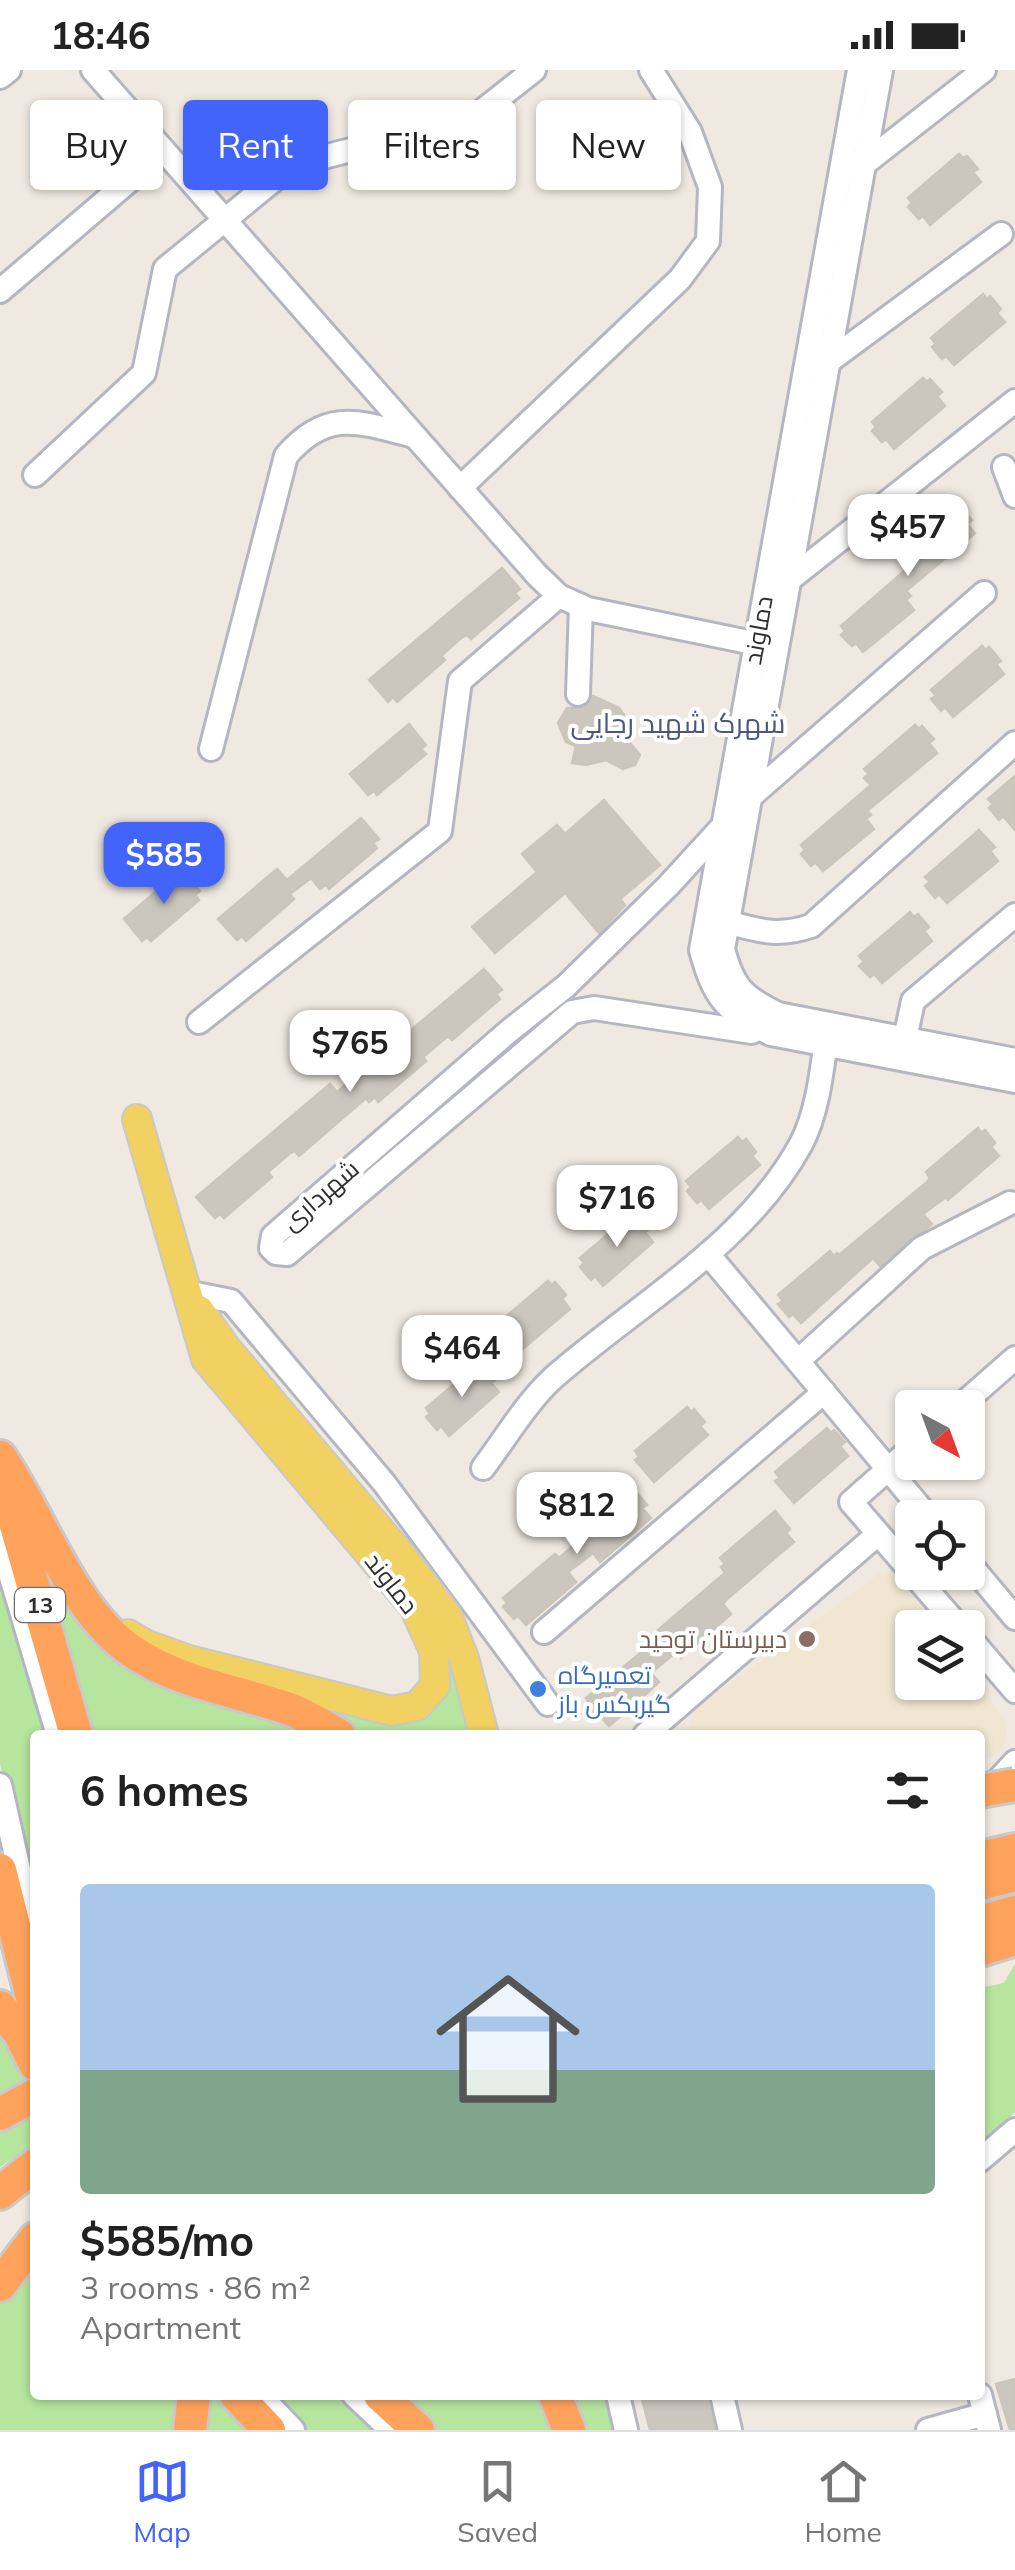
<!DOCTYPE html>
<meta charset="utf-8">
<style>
:root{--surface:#fff;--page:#f2f2f2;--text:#222;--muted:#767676;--line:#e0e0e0;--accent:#4264fb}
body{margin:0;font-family:Mulish,Cairo,sans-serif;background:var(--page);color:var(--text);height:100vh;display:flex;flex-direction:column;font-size:38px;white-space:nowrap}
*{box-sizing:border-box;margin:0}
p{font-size:32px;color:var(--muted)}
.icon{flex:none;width:55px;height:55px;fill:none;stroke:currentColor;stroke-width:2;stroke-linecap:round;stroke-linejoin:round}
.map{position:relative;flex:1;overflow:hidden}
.side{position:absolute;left:30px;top:1660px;width:955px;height:670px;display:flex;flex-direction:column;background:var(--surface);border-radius:10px;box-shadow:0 2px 8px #0004}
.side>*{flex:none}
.hud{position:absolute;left:30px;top:30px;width:955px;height:90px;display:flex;gap:20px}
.needle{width:65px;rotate:139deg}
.tools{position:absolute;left:895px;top:1320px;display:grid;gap:20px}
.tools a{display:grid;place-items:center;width:90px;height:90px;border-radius:10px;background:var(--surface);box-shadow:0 2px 8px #0004;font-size:50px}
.price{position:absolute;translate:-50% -85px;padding:0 22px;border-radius:20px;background:#fff;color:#222;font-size:32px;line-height:65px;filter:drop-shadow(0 2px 5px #0008)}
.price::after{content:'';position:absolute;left:50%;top:60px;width:30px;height:22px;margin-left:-15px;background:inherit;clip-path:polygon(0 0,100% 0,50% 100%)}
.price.on{background:var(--accent);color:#fff}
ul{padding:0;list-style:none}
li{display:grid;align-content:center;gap:20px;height:530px;padding:0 50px}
li span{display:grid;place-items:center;height:310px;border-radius:10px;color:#555}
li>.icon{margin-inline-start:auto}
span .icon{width:180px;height:180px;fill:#fffc;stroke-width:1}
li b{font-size:42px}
h2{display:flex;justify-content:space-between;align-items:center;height:120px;padding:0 50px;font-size:42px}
.chip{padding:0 35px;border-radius:10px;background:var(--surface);box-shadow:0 2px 8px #0004;font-size:35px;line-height:90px}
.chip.on{background:var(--accent);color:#fff}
.status{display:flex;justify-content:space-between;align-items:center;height:70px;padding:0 50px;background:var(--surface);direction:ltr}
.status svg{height:28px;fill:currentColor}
.menu{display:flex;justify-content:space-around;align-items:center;height:140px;border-top:2px solid var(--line);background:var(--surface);font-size:28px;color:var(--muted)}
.menu a{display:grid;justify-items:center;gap:5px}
.menu .on{color:var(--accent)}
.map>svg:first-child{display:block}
</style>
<div class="status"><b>18:46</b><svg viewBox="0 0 49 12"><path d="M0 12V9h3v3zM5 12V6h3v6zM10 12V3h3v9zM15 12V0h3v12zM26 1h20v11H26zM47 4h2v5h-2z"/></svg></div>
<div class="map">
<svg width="1015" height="2360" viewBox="0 0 1015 2360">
<rect width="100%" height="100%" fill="#efe9e1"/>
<path fill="#f0e6d1" d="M881 1502 895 1504 935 1557 912 1558V1612H968V1600L1007 1652V1670L997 1685 980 1690V1665H688L694 1641Z"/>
<g fill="#b6e59e">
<path d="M18 1424 85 1550 317 1665H89Z"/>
<path d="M0 1490 53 1665H35V1855L0 1693Z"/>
<path d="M434 1538 478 1665H360L301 1637 159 1586 408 1652C462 1642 438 1576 434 1538Z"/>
<path d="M1015 1894V2042L980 2074V1918L1004 1913Z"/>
<path d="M0 1947 34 2005 0 2023Z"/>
<path d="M35 2042V2074L0 2097V2061Z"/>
<path d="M35 2184V2325H186L185 2360H0V2225Z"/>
<path d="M201 2325H217L244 2360H198Z"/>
<path d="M267 2325H349L385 2360H299Z"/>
<path d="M398 2325H541L553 2360H437Z"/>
<path d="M573 2325H604L616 2360H584Z"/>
</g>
<g fill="#cbc7bf" stroke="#cbc5ba" stroke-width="2.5">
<path d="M959 84 963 88 967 86 978 99 973 102 981 112 930 155 923 146 919 149 908 137 912 133 908 128Z"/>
<path d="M983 224 987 229 990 226 1001 239 997 243 1005 252 954 295 946 286 942 289 932 277 936 274 931 268Z"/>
<path d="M923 308 927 312 930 309 942 322 937 326 945 336 894 379 886 369 882 372 872 361 876 357 872 352Z"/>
<path d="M953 435 957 440 960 437 972 450 967 454 975 463 906 521 911 526 906 530 914 540 863 582 856 573 852 576 841 565 845 561 841 556 909 497 902 488 906 485 902 479Z"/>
<path d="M502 498 520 519 515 523 519 528 471 569 467 565 461 568 441 586 445 590 397 632 393 627 388 632 369 610Z"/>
<path d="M982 576 986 580 989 577 1001 591 996 594 1004 604 953 647 945 637 941 641 931 629 936 626 931 620Z"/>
<path d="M593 626 619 638 624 645 618 659 628 662 630 673 640 685 635 695 623 699 606 690 586 695 572 693 576 676 566 672 558 653 567 638H584Z"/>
<path d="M409 654 426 675 421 679 426 684 377 725 374 721 368 725 350 704Z"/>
<path d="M915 655 919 659 922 656 934 669 929 673 937 683 867 741 871 745 866 749 874 759 823 801 815 792 811 796 801 784 805 780 801 775 871 715 864 708 869 704 864 699Z"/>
<path d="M1015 706V760L1003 746 999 750 989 738 993 734 988 729Z"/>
<path d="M604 730 660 795 620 829 625 835 599 863 565 823 495 883 472 857 537 802 522 784 557 755 565 764Z"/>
<path d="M361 748 379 769 373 773 377 778 329 819 326 815 320 819 311 808 290 824 294 829 246 871 242 866 237 870 218 849 277 799 287 810Z"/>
<path d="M979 760 995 777 990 781 998 791 947 833 939 824 935 828 925 816 930 812 925 807Z"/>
<path d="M182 799 200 821 195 825 199 830 151 871 147 867 142 871 124 849Z"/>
<path d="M910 842 914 847 918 844 929 857 924 861 932 871 882 913 874 904 870 907 859 896 864 892 859 886Z"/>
<path d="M484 899 502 920 496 924 500 929 452 970 448 966 423 987 426 991 378 1032 375 1027 369 1032 366 1028 299 1086 295 1081 289 1084 268 1102 272 1107 224 1148 220 1144 215 1148 196 1127 330 1014 337 1022Z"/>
<path d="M978 1058 981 1063 985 1060 995 1073 991 1077 999 1086 948 1130 946 1127 923 1144 932 1154 880 1196 873 1188 801 1253 793 1244 789 1247 778 1234 783 1231 778 1225 830 1181 834 1186 837 1183 839 1185 927 1112 930 1108 926 1102Z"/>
<path d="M738 1067 742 1072 746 1069 756 1082 752 1086 760 1095 709 1139 701 1130 697 1133 687 1121 691 1117 686 1111Z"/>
<path d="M632 1144 636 1149 639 1146 650 1158 645 1162 653 1172 603 1216 595 1206 591 1210 580 1197 584 1193 580 1188Z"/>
<path d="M548 1211 552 1215 555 1212 566 1225 562 1229 570 1239 519 1282 511 1273 507 1276 497 1264 501 1260 496 1255Z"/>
<path d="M478 1294 482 1299 485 1296 496 1309 491 1313 499 1322 449 1366 441 1356 437 1360 426 1347 430 1344 426 1338Z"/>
<path d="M687 1337 691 1342 694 1339 705 1352 700 1356 708 1365 654 1412 635 1390 639 1387 635 1381Z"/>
<path d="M827 1358 831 1363 834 1360 845 1372 840 1376 848 1386 794 1433 775 1411 780 1408 775 1402Z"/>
<path d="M632 1417 647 1435 642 1438 651 1448 600 1492 593 1483 568 1502 576 1512 526 1555 518 1546 514 1549 503 1537 507 1533 503 1528 555 1484 559 1488 581 1469 577 1464Z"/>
<path d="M775 1441 790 1459 786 1463 794 1472 727 1529 723 1534 731 1544 681 1588 676 1582 651 1603 659 1612 641 1629 609 1656 601 1647 597 1650 586 1637 590 1634 586 1628 662 1565 658 1560 725 1503 721 1497 725 1494 720 1488Z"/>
<path d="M1015 2309V2360H1010L996 2314Z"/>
<path d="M641 2325H706L715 2360H650Z"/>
</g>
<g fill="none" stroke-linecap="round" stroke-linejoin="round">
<defs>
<g id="minor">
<path d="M93 0 537 505 559 526 588 539 768 576"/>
<path d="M859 0 701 880C714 928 726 942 771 964L1015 1011"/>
<path d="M881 0 723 879C733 917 743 927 778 944L1015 990"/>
<path d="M0 7 9 0"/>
<path d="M864 94 984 0"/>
<path d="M0 221 164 81"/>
<path d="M822 291 828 292 1001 164"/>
<path d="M1004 397 1015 426"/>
<path d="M35 405 144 303 165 199 292 95 472 49 534 0"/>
<path d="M460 418 680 209 708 171 710 117 690 62 651 0"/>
<path d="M782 508 789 510 1015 331"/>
<path d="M578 624 581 536"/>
<path d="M211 679 286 386C327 338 359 352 414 366"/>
<path d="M750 727 984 523"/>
<path d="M723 756 668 816 566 916 509 961 273 1166 271 1178 276 1183 287 1184 572 942 594 938 752 962"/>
<path d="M727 852C760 861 778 867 811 856L1015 673"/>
<path d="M199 952 440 761 460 611 559 526"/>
<path d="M902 983 913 931 1015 845"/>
<path d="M708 1184 929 1448"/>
<path d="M186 1222 231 1231 384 1413 548 1634"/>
<path d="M798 1291 922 1178 1010 1133"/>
<path d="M958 1338 1015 1288"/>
<path d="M912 1378 851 1432 960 1558"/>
<path d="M483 1398C505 1369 526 1333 553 1308 637 1234 746 1175 801 1074 818 1042 822 999 827 963"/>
<path d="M0 1470 58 1665"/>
<path d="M968 1492 1015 1548"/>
<path d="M544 1562 824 1322"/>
<path d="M968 1566 1015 1621"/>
<path d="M645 1665 878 1464"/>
<path d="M0 1715 35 1871"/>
<path d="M987 1722 1015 1692"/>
<path d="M980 2090 1015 2060"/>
<path d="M260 2325 293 2360"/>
<path d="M354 2325 391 2360"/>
<path d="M618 2325 626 2360"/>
<path d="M722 2325 730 2360"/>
<path d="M980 2325 989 2360"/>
<path d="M928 2360 985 2344"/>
</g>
<g id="major">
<path d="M199 1240 227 1279 400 1484 448 1547 464 1588 484 1665"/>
<path d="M128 1564 147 1575 189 1590 392 1641 417 1636 435 1616 434 1581 414 1537 206 1289 137 1049"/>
</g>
<g id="highway">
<path d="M0 1387C41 1446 72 1542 133 1582 181 1614 239 1621 292 1640 308 1646 324 1657 339 1665"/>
<path d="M7 1424 76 1665"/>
<path d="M980 1788 1015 1780"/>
<path d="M0 1800 35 1939"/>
<path d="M980 1814 1015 1805"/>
<path d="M980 1852 1015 1842"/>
<path d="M980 1880 1015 1869"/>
<path d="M0 1937 20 1964 35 1994"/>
<path d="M0 2044 35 2025"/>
<path d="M0 2123 35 2095"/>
<path d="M0 2215 35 2169"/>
<path d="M236 2325 269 2360"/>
<path d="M380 2325 418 2360"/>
<path d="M555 2325 569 2360"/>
<path d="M190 2360 194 2325"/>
</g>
</defs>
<use href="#minor" stroke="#b4b7c1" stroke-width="28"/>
<use href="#major" stroke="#c9c9c9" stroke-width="32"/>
<use href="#highway" stroke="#c9c9c9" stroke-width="38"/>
<use href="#minor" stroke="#fff" stroke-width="22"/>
<use href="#major" stroke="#f2d163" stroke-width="28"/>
<use href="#highway" stroke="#ffa35c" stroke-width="32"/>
<defs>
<path id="highway-bridge" d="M980 1721 1015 1715"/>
</defs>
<use href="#highway-bridge" stroke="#c9c9c9" stroke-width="38" stroke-linecap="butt"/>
<use href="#highway-bridge" stroke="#ffa35c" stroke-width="32"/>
</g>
<circle fill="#8d6e63" stroke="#fff" stroke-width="4" cx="807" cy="1569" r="10"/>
<circle fill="#3f7fe0" stroke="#fff" stroke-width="4" cx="538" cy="1619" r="10"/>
<g text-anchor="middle" stroke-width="8" stroke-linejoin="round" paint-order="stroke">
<rect fill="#fff" stroke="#6d6d6d" stroke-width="2.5" x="15" y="1518" width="50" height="34" rx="8"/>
<g font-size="22" font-weight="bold" fill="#2e2e2e">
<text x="40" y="1543">13</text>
</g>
<g font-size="25" fill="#2e2e2e" stroke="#fff">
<text transform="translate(758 560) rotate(-80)" y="9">دماوند</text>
<text transform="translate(320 1125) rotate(-41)" y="9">شهرداری</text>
<text transform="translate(392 1513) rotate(52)" y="9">دماوند</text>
</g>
<g font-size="25" fill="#785e54" stroke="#fff" text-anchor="end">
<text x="787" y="1578">دبیرستان توحید</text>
</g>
<g font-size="25" fill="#366cbe" stroke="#fff" text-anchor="start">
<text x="558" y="1614">تعمیرگاه<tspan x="558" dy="29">گیربکس باز</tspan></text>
</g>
<g font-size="28" fill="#4d5680" stroke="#fff">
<text x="678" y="663">شهرک شهید رجایی</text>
</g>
</g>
</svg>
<div class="tools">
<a><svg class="needle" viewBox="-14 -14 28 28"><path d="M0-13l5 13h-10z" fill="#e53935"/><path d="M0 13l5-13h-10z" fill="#767676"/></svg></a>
<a><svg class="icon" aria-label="locate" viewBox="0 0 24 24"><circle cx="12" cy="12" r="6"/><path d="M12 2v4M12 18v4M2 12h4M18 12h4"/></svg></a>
<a><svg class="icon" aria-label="layers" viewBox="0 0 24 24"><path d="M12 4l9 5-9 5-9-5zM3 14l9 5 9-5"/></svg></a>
</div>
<b class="price" style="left:908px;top:509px">$457</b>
<b class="price on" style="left:164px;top:837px">$585</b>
<b class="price" style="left:350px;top:1025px">$765</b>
<b class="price" style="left:617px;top:1180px">$716</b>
<b class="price" style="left:462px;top:1330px">$464</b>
<b class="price" style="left:577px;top:1487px">$812</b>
<div class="hud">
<a class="chip">Buy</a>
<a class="chip on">Rent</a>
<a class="chip">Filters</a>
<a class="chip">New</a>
</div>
<section class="side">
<h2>6 homes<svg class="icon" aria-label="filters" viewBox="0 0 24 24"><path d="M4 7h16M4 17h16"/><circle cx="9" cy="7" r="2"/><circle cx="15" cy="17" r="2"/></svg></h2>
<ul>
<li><span style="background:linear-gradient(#a9c7e8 60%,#7fa58c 0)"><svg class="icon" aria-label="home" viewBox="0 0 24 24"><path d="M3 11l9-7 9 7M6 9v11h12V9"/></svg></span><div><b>$585/mo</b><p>3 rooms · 86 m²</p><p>Apartment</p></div></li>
</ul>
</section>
</div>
<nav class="menu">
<a class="on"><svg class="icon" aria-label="map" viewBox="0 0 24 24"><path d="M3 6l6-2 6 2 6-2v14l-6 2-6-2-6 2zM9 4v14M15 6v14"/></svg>Map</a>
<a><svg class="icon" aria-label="saved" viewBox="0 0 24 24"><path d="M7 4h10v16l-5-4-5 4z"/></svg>Saved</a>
<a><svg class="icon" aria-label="home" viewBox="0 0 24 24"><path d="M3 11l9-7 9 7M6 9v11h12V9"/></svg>Home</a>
</nav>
